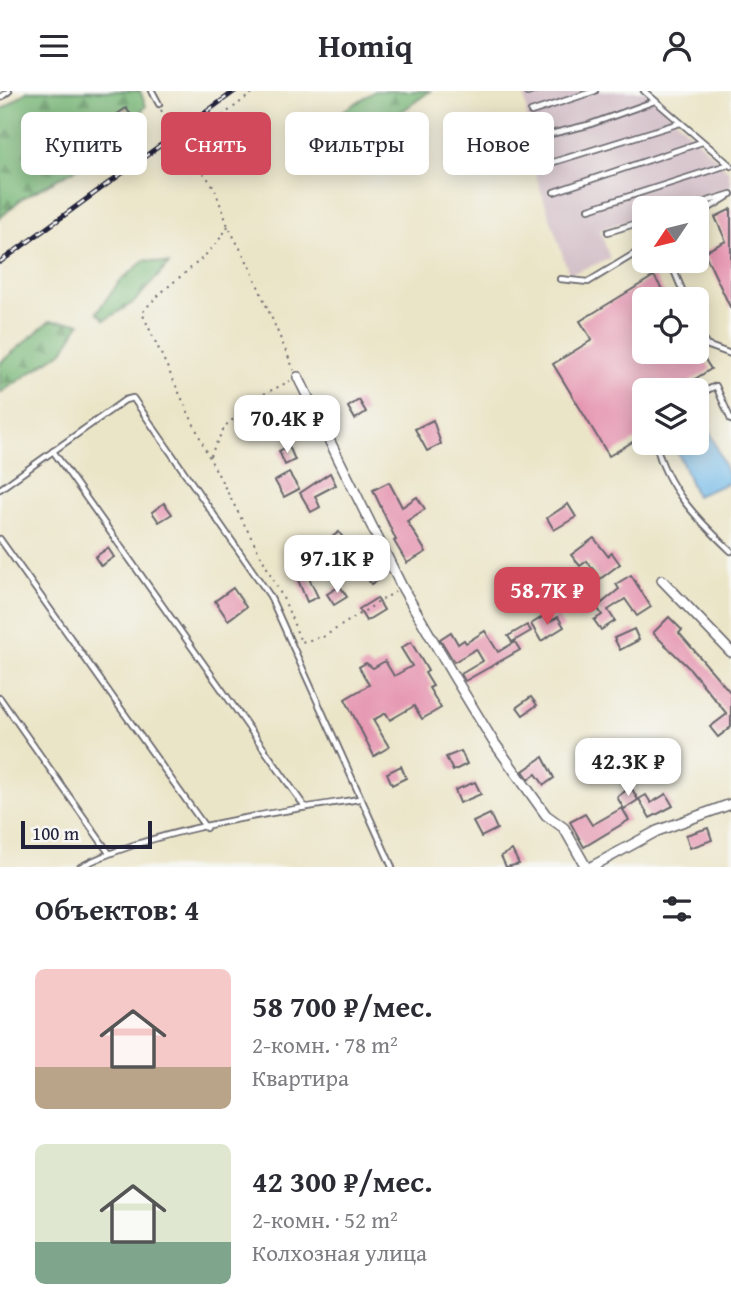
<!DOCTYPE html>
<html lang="ru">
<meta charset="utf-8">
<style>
:root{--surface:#fff;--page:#f7f7f7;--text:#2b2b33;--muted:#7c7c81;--accent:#d1495b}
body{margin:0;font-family:"Gentium Book Plus",serif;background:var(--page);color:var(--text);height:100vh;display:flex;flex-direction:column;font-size:26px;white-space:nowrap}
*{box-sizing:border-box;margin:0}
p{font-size:23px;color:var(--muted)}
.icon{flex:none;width:38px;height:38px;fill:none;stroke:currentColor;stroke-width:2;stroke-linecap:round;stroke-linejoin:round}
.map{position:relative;height:776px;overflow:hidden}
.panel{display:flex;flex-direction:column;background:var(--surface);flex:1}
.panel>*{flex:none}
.banner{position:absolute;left:21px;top:21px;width:690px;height:63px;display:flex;gap:14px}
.needle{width:46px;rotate:235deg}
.tools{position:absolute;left:632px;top:105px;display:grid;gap:14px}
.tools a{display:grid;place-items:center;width:77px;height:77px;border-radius:10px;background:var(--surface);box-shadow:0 4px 18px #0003;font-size:35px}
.scale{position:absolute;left:21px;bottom:18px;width:131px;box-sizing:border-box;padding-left:7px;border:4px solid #22223b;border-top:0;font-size:19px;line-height:24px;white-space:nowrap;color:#22223b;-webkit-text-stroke:5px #f6f6f2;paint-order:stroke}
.price{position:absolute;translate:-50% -60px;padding:0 16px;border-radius:14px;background:#fff;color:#222;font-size:23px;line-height:46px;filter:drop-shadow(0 2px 4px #0008)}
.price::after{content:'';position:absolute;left:50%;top:42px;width:21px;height:16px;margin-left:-10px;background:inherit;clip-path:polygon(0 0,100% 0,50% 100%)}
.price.current{background:var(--accent);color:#fff}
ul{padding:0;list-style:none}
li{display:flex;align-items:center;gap:21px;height:175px;padding:0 35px}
li span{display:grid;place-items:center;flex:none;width:196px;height:140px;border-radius:10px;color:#555}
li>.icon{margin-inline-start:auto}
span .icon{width:84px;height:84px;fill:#fffc;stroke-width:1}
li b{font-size:30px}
h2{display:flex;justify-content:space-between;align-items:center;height:84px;padding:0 35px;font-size:30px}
.chip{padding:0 24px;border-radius:10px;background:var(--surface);box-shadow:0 4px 18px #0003;font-size:24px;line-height:63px}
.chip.current{background:var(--accent);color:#fff}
header{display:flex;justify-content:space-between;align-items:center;height:91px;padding:0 35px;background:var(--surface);font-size:32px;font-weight:600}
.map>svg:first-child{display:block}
</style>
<header><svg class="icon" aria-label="menu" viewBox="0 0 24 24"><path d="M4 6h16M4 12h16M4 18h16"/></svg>Homiq<svg class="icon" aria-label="person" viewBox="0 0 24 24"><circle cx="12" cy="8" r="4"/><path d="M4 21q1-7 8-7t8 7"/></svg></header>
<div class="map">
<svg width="731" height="776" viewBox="0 0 731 776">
<defs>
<pattern id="forest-firs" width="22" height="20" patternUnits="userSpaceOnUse" patternTransform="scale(1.75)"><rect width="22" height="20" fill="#7bb97a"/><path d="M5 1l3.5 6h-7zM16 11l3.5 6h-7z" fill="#649665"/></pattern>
</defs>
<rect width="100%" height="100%" fill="#f6f6f2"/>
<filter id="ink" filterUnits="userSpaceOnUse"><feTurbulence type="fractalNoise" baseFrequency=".0143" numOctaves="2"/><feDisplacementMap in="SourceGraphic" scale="14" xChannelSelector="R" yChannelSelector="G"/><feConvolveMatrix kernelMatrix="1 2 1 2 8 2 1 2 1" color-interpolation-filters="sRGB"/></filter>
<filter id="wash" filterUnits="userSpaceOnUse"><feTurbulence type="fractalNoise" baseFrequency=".00686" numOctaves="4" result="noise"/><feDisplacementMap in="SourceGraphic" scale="28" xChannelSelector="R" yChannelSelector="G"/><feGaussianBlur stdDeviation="1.57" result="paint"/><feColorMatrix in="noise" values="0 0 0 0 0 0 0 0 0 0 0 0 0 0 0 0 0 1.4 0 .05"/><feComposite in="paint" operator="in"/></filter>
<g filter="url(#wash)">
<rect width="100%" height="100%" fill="#ebe5c8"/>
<path fill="#d2bdc6" d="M524 0H646L728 79 731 95 665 117H644V124L600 139 610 168 569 183 532 73Z"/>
<g fill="url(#forest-firs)" stroke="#4e6e5a" stroke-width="2">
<path d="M28 0H140L146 15 96 67 21 108 0 127V20Z"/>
<path d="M375 0H430L358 52 301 69 295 50Z"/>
<path d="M145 169 169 173 134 211 105 229 97 221 119 191Z"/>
<path d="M50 230 80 232 63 260 0 302V272Z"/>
</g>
<path fill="#70b8e8" stroke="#496d92" stroke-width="2" d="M709 338 731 391 696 405 674 352H696L697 343Z"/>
<g id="blocks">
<g fill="#e698b2">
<path d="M126 17 137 32 112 49 101 34Z"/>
<path d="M731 118V218L704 161 726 150 715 126Z"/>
<path d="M654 185 668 208H644V261H700L711 278 677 299H644V320L641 321 644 344 609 365 553 273 592 249 580 230Z"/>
<path d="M359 309 366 321 355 328 348 316Z"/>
<path d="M433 329 441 353 427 360 415 338Z"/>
<path d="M289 355 295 369 285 374 279 360Z"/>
<path d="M289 382 299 398 284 406 275 390Z"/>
<path d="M330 382 336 394 315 405 320 416 311 421 300 402Z"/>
<path d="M389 391 402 416 417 406 425 418 407 430 426 461 407 472 394 450 396 449 373 399Z"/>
<path d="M164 412 172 423 159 431 152 421Z"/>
<path d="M568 413 576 426 554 439 547 427Z"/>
<path d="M339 441 351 458 336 468 325 451Z"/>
<path d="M594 447 608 465 612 462 620 473 600 488 587 470 580 475 571 464Z"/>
<path d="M108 457 114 466 101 475 95 466Z"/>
<path d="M371 461 384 485 371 493 357 469Z"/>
<path d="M305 479 318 506 307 511 296 484Z"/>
<path d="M631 484 651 516 637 525 625 508 608 519 615 530 601 539 594 529 602 524 597 516 619 498 616 493Z"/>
<path d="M340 495 347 506 334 514 327 503Z"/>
<path d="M233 497 246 516 228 529 215 510Z"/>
<path d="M377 507 384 519 366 530 359 518Z"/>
<path d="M546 524 549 531 558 526 564 536 541 550 531 533Z"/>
<path d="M669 526 682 539 679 542 731 602V636L718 646 710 636 727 623 691 579 653 542Z"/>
<path d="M527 534 531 540 512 551 508 545Z"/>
<path d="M634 538 639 549 620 559 614 547Z"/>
<path d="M485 540 498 561 515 551 520 559 465 590 461 583 483 570 476 558 454 571 440 548 451 541 458 553 464 549 466 552Z"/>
<path d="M411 551 428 580 425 582 433 595 429 597 441 617 422 628 414 615 390 629 386 622 373 629 389 656 374 665 345 608 369 594 359 576 366 572 373 577 385 570 394 585 412 575 401 557Z"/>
<path d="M531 606 537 614 523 624 517 616Z"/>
<path d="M461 660 467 673 453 680 446 666Z"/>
<path d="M543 666 554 687 544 694 536 683 529 688 523 680Z"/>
<path d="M401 675 406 687 392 694 387 682Z"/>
<path d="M475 691 481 703 460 712 455 699Z"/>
<path d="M631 696 638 709 624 718 617 706Z"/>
<path d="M666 703 673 715 650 727 639 708 646 704 651 712Z"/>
<path d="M622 717 629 729 584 756 570 731 585 723 592 734Z"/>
<path d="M490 723 497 738 481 746 473 731Z"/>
<path d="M708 737 712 749 690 757 686 744Z"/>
<path d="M512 759 519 773 506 776 501 765Z"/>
</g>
</g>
</g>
<g filter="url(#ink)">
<use href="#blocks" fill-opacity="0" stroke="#68666c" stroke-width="2"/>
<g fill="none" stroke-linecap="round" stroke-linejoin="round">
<defs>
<g id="lane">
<path d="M152 0 159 13"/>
<path d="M644 0 731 75"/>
<path d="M527 2 533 0"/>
<path d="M0 7 9 0"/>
<path d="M531 21 595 0"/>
<path d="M534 47 588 34 655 10"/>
<path d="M544 74 680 32"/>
<path d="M554 101 702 51"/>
<path d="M685 117 731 103"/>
<path d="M589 118 727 74"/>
<path d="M696 125 727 106"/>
<path d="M608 141 644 130"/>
<path d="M670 170 686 208"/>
<path d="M560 188 588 191 644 157"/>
<path d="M696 232 706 254 731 263"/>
<path d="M696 304 716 295 731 329"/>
<path d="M656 352C665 396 699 430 731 460"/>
<path d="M53 360 305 716"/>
<path d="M0 398 125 309 133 307 270 505 392 776"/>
<path d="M0 448 206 737"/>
<path d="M0 607 109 762"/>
<path d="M80 776C153 738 276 721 359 708"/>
</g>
<g id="street">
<path d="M298 286 402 496 453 584 493 650 546 724 564 737 586 776"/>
<path d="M662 489 731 561"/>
<path d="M591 776 657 740 731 713"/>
</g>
</defs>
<use href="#lane" stroke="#68666c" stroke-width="8"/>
<use href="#street" stroke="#68666c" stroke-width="12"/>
<g stroke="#68666c" stroke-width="2" stroke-dasharray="2 5" stroke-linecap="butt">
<path d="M161 19 172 37 187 51 191 65 214 96 228 135 249 174 294 279"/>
<path d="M189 50 255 0"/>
<path d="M228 135C208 172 168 189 142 222L209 366 285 511 301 551 323 546 395 501"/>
<path d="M210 365 225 335 264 303 290 290"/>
</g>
<use href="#lane" stroke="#fff" stroke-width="4.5"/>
<use href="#street" stroke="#fff" stroke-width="9"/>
<defs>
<path id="rail" d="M0 171 235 0"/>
</defs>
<use href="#rail" stroke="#22223b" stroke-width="5"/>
<use href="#rail" stroke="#f6f6f2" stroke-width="2.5" stroke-dasharray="8" stroke-linecap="butt"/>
</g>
</g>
</svg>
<div class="tools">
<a><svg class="needle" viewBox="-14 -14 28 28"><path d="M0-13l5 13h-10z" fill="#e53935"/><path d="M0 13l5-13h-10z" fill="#7c7c81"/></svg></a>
<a><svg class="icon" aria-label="locate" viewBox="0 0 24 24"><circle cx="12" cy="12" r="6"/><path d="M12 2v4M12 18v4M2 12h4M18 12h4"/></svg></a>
<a><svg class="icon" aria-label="layers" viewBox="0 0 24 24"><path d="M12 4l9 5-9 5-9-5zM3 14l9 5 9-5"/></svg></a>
</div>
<div class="scale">100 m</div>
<b class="price" style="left:287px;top:364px">70.4K ₽</b>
<b class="price" style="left:337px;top:504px">97.1K ₽</b>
<b class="price current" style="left:547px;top:536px">58.7K ₽</b>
<b class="price" style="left:628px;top:707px">42.3K ₽</b>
<div class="banner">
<a class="chip">Купить</a>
<a class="chip current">Снять</a>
<a class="chip">Фильтры</a>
<a class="chip">Новое</a>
</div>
</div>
<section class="panel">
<h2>Объектов: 4<svg class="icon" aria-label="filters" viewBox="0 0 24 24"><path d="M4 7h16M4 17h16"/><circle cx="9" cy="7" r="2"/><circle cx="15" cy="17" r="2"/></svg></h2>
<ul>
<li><span style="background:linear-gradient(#f6c9c9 70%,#b9a48a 0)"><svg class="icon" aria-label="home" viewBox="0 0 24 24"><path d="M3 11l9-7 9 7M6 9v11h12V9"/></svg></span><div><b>58 700 ₽/мес.</b><p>2-комн. · 78 m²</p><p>Квартира</p></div></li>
<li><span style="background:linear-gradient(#dfe7d0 70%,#7fa58c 0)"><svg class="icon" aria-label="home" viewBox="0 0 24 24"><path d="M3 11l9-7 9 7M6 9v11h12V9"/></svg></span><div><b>42 300 ₽/мес.</b><p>2-комн. · 52 m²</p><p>Колхозная улица</p></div></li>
</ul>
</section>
